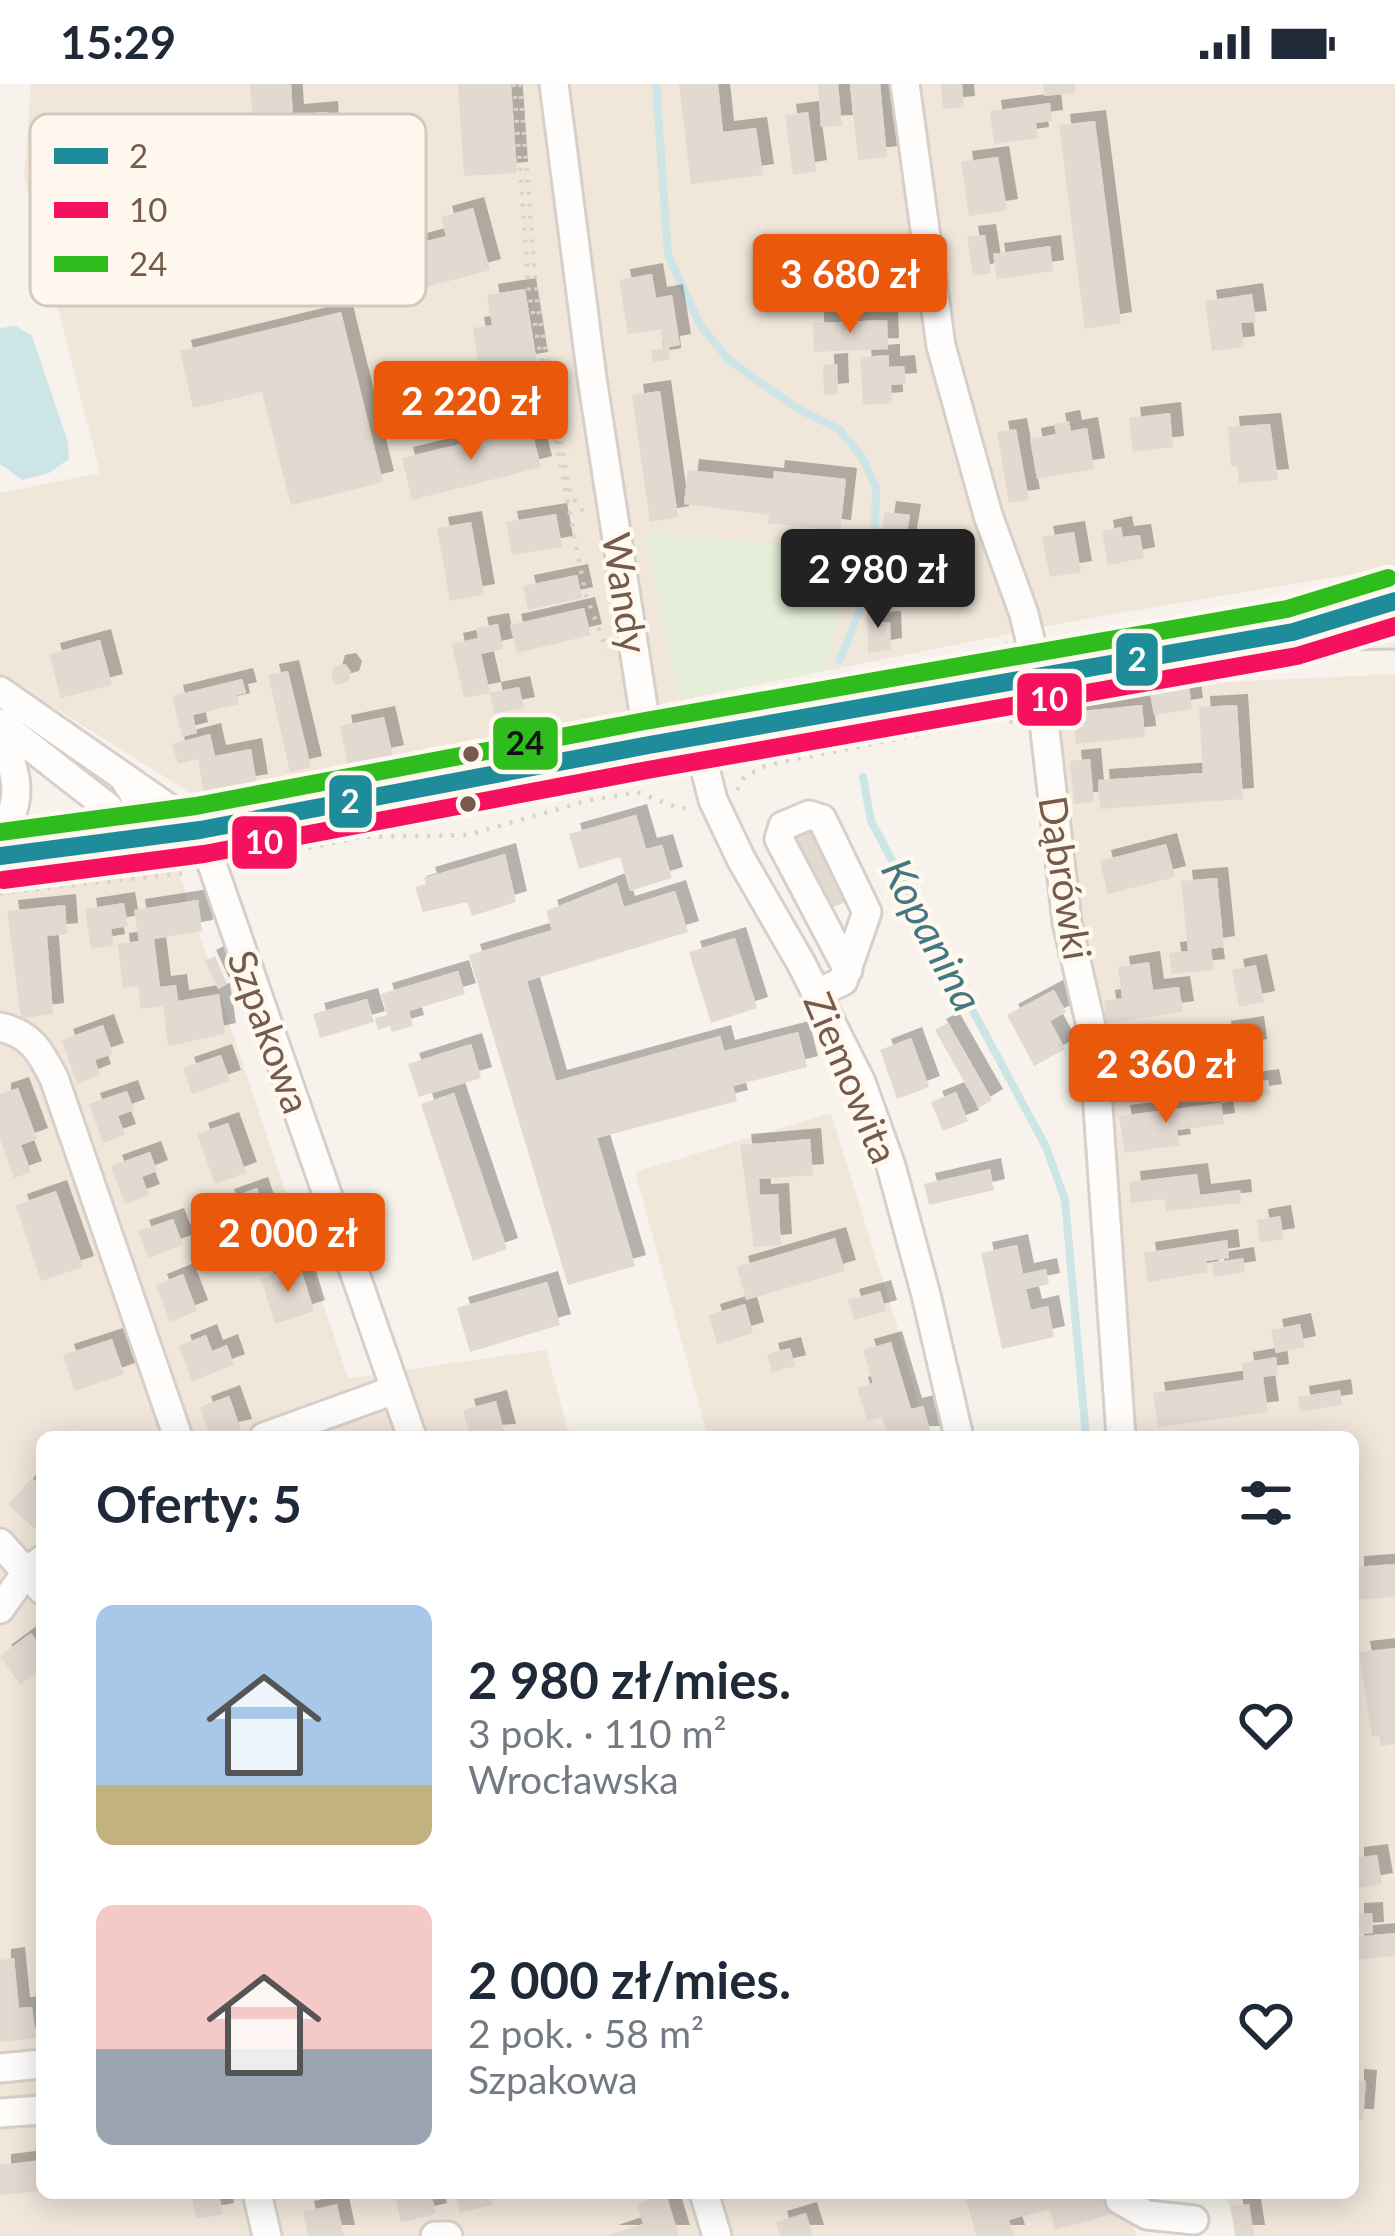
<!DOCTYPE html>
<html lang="pl">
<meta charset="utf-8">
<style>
:root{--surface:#fff;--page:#f6f6f7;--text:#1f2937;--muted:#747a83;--accent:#ea580c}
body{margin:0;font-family:Lato,sans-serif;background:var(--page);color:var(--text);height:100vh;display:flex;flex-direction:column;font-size:45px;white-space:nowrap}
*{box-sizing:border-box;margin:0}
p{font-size:39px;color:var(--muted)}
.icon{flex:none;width:66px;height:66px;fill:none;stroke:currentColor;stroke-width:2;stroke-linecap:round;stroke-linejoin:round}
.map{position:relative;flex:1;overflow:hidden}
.details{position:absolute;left:36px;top:1347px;width:1323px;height:768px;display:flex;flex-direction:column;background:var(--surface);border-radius:18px;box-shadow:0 6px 30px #0003}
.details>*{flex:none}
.price{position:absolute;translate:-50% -102px;padding:0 27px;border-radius:12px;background:var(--accent);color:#fff;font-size:39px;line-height:78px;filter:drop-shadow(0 3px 6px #0008)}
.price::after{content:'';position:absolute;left:50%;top:72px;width:36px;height:27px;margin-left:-18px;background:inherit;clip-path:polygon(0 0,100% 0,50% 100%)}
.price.current{background:#222;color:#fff}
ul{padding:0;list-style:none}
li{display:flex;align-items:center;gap:36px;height:300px;padding:0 60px}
li span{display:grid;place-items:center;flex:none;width:336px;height:240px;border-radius:18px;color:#555}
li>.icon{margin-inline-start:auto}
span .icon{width:144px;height:144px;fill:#fffc;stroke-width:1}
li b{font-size:51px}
h2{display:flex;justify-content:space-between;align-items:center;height:144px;padding:0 60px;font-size:51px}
.status{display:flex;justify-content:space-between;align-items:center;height:84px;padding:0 60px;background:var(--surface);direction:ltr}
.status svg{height:33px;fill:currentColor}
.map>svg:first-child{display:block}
</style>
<div class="status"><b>15:29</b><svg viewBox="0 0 49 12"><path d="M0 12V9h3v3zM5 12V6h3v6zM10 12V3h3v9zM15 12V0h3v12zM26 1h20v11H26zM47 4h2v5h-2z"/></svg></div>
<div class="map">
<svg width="1395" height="2152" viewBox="0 0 1395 2152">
<defs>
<filter id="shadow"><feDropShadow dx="11" dy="-11" stdDeviation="0" flood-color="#0004"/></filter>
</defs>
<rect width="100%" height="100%" fill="#f7f3ec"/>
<g fill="#f0e6da">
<path d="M31 0H1395V483L1074 537 197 713 0 590V409L100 389 24 93Z"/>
<path d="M1395 590V2152H1236L1226 2109H1353V1353H1137L1055 606Z"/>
<path d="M176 780 348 1294 546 1266 570 1353H42V2109H1124L1136 2152H0V797Z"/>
<path d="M831 1029 901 1255 927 1353H708L635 1088Z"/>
</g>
<path fill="#e4eed8" d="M645 448 851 468 825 586 679 615Z"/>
<path fill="#cee5e7" d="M16 242 32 252 68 358 69 375 49 389 22 396 0 380V244Z"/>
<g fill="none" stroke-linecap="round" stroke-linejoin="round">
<g stroke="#cee5e7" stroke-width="8">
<path d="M656 0 668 171 700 241 729 276 798 325 839 345 862 373 876 404 875 443 859 528 840 576"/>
<path d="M863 693 871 737 1046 1063 1065 1116 1086 1353"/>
</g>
</g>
<g fill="#e2d9d1" filter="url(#shadow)">
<path d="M250 0H291L293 31 327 28 328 49 296 52 300 110 259 113Z"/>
<path d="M458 0H511L517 89 464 92Z"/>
<path d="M679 0H718L723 48 756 44 763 91 691 100Z"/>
<path d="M818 0H838L842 42 821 43Z"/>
<path d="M850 0H880L887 73 858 76Z"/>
<path d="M941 0H962L964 23 943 25Z"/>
<path d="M1043 0H1075V9L1044 12Z"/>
<path d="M1050 19 1052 37 1036 39 1038 54 994 60 990 27Z"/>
<path d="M808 28 816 87 793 91 785 31Z"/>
<path d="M1095 37 1121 239 1085 245 1059 41Z"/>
<path d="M998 73 1007 126 969 132 961 78Z"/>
<path d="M473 124 490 186 360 221 348 178 446 152 441 133Z"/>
<path d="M985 151 991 189 973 192 967 153Z"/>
<path d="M1050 162 1053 187 997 195 993 170Z"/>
<path d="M652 190 656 214 672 211 680 261 669 263 670 275 653 278 651 266 664 264 661 245 628 250 619 196Z"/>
<path d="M525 205 537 279 480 288 473 244 492 241 487 211Z"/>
<path d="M1252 210 1256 238 1241 239 1244 263 1212 267 1205 217Z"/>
<path d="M341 228 383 398 291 421 262 308 193 324 180 267Z"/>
<path d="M887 236 888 265 814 268 813 239Z"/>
<path d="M889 271V283L904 282 906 300 891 301 892 319 863 321 860 273Z"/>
<path d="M837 280 838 310 824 311 823 281Z"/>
<path d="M660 307 678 433 650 438 632 311Z"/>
<path d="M1170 329 1173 363 1133 368 1129 334Z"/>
<path d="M1069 337 1071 347 1087 344 1094 385 1037 395 1030 355 1056 350 1054 340Z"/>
<path d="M1270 340 1278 396 1239 399 1238 382H1231L1228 343Z"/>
<path d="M531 343 541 383 412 416 402 374Z"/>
<path d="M1016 345 1029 416 1009 419 997 348Z"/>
<path d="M688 386 773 395 774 387 846 395 840 447 768 439 769 431 684 420Z"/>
<path d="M885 428 910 431 894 528 884 527 885 520 872 518Z"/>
<path d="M556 430 562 463 512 471 506 438Z"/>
<path d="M471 438 484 511 450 517 437 444Z"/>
<path d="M1121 443 1123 453 1140 451 1144 474 1108 481 1102 447Z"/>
<path d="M1074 448 1081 488 1050 493 1042 453Z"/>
<path d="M577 491 582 514 528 526 523 502Z"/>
<path d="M882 522 883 538H890L891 565 868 569 867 523Z"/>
<path d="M584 524 591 551 517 569 510 541Z"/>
<path d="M498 540 503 565 481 570 490 609 464 614 452 560 478 554 476 544Z"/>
<path d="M100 556 112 601 61 614 49 570Z"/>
<path d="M345 580 351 588 348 598 337 601 331 593 334 582Z"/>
<path d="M288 587 311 683 290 688 268 591Z"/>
<path d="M242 595 246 609 237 611 239 620 193 631 197 649 182 653 172 612Z"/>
<path d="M1189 602 1192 625 1154 631 1150 609Z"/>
<path d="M519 603 524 624 494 630 490 609Z"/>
<path d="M1142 621 1145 653 1076 660 1073 628Z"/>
<path d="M1237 621 1243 715 1100 725 1098 696 1203 689 1199 623Z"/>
<path d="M384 633 393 672 348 682 340 642Z"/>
<path d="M210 650 215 672 251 665 257 701 204 710 198 675 178 680 172 660Z"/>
<path d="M1090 675 1094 718 1074 720 1070 677Z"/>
<path d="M636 731 646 765 662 761 672 794 630 807 620 773 579 785 569 750Z"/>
<path d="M811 738 851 815 828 826 789 749Z"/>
<path d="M1166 760 1175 793 1108 810 1100 777Z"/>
<path d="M505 770 516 818 472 832 467 818 423 828 415 803 426 800 424 794Z"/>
<path d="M1217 794 1224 863 1211 865 1214 886 1172 890 1169 869 1188 867 1181 797Z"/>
<path d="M617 799 624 823 675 807 688 848 527 897 556 997 720 952 724 967 798 948 807 983 733 1002 737 1017 597 1054 635 1182 568 1201 469 871 552 846 546 827Z"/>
<path d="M198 816 202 847 154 855 160 903 176 901 178 917 219 910 225 950 168 962 163 922 141 925 138 902 123 904 118 860 139 857 134 826Z"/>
<path d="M124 819 128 842 111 845 114 861 91 865 85 825Z"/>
<path d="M65 821 67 850 47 852 53 930 21 934 7 827Z"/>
<path d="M735 854 757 924 711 939 689 868Z"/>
<path d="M215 872 227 900 218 905 205 877Z"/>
<path d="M1149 878 1153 906 1179 903 1183 928 1107 939 1104 917 1122 914 1118 883Z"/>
<path d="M1256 881 1264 918 1239 923 1232 886Z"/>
<path d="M458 887 465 910 409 927 413 942 392 948 390 942 378 946 375 934 387 931 381 910Z"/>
<path d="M1054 906 1066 928 1050 937 1065 965 1034 982 1007 931Z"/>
<path d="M367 915 374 938 320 954 313 930Z"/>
<path d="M948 939 992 1016 979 1024 935 946Z"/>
<path d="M103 941 113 970 95 976 100 991 77 1000 62 956Z"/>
<path d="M1253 943 1256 966 1224 971 1220 948Z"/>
<path d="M911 954 929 1003 897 1015 880 966Z"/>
<path d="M1168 959 1173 995 1120 1002 1115 966Z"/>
<path d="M471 960 481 994 419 1013 408 980Z"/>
<path d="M221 971 230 997 192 1010 183 984Z"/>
<path d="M1268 996 1271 1011 1221 1019 1219 1003Z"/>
<path d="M18 1004 37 1055 21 1061 31 1088 14 1094 0 1055V1010Z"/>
<path d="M127 1007 134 1026 118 1032 125 1051 103 1059 89 1020Z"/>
<path d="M956 1008 968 1037 943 1047 931 1018Z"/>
<path d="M454 1009 507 1165 473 1177 421 1020Z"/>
<path d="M1221 1019 1224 1040 1177 1046 1180 1061 1125 1069 1119 1032Z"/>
<path d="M228 1039 246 1089 215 1100 197 1050Z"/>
<path d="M810 1055 813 1091 759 1095 760 1111 778 1110 781 1161 754 1163 740 1061Z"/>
<path d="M150 1068 157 1087 142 1093 149 1111 125 1120 111 1082Z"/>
<path d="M990 1085 994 1106 929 1121 924 1100Z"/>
<path d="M1197 1090 1200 1111 1240 1106 1241 1119 1166 1127 1164 1115 1131 1119 1129 1098Z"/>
<path d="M257 1104 267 1133 234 1146 223 1116Z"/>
<path d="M56 1107 83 1183 41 1197 16 1121Z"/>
<path d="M1280 1132 1284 1155 1260 1159 1257 1136Z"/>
<path d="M173 1135 183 1161 148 1174 138 1147Z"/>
<path d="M835 1154 845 1187 746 1216 737 1183Z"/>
<path d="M1227 1156 1229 1174 1206 1177 1208 1188 1148 1198 1144 1169Z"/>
<path d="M1017 1161 1023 1190 1046 1185 1049 1200 1026 1205 1031 1226 1048 1222 1054 1253 1002 1265 981 1169Z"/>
<path d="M1243 1174 1245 1188 1214 1193 1212 1179Z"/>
<path d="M300 1182 314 1227 275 1240 261 1195Z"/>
<path d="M183 1190 197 1227 170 1238 156 1201Z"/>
<path d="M547 1198 560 1241 470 1268 457 1224Z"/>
<path d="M880 1207 886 1227 854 1236 848 1216Z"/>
<path d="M745 1220 753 1249 717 1260 709 1231Z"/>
<path d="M1300 1240 1305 1263 1276 1269 1271 1246Z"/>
<path d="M206 1251 212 1267 227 1261 234 1281 192 1297 179 1262Z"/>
<path d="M112 1255 124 1290 75 1307 63 1271Z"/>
<path d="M891 1258 911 1325 923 1322 932 1353H888L882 1333 867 1337 857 1304 873 1299 863 1266Z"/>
<path d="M790 1264 795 1282 772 1288 767 1270Z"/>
<path d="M1276 1273 1278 1291 1263 1293 1268 1328 1158 1343 1153 1309 1244 1296 1242 1279Z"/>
<path d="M1340 1306 1342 1321 1300 1328 1298 1313Z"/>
<path d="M229 1312 241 1346 210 1353 200 1323Z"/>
<path d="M496 1317 505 1351 470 1353 463 1326Z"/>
<path d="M32 1394 42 1403V1435L34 1444 8 1421Z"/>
<path d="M1395 1480V1513L1353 1516V1483Z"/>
<path d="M31 1549 42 1564V1584L20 1601 0 1572Z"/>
<path d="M1395 1564V1660L1381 1662 1379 1652 1372 1653 1359 1568Z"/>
<path d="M1377 1771 1382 1800 1353 1805V1774Z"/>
<path d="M1372 1829 1373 1849 1353 1850V1830Z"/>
<path d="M1395 1849V1872L1353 1876V1853Z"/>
<path d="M14 1874 19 1924 32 1923 36 1954 0 1958V1876Z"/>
<path d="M1353 1996 1366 1997 1363 2036H1353Z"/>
<path d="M42 2076V2107L0 2111V2081Z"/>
<path d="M219 2109 223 2130 196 2135 192 2112Z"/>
<path d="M394 2109H431L436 2130 401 2138Z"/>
<path d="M455 2109H490L493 2121 460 2129Z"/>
<path d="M988 2109H1106L1111 2130 1055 2146 1050 2125 1009 2136 1014 2152H976L966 2115Z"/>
<path d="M666 2110 679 2152H607L643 2140 637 2120Z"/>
<path d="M337 2120 344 2152H308L303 2128Z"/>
<path d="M1249 2120 1254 2152H1235L1231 2122Z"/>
<path d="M806 2129 813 2152H780L776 2138Z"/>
</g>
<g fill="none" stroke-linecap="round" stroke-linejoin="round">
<defs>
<g id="minor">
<path d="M554 0 592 294 649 661"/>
<path d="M905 0 941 262 988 431 1024 530 1039 594 1067 838 1093 951 1121 1353"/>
<path d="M0 607 200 746 412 1353"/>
<path d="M0 639 109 724 131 756C145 735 141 718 126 698"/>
<path d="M0 649C16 686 26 716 0 750"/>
<path d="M697 653 713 716 741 775 801 879 861 998 891 1082 926 1211 959 1353"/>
<path d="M816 910 843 897 867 828 822 735 809 731 783 742 779 755 848 886"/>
<path d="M0 943C31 950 40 967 54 994L178 1353"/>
<path d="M264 1353 394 1306"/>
<path d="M0 1459 42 1506"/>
<path d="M0 1525 28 1486 42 1476"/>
<path d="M0 1984 42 1980"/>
<path d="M0 2029 42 2026"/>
<path d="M257 2109 267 2152"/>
<path d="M704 2109 717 2152"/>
<path d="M1119 2109 1120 2116 1147 2131 1194 2136"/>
<path d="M435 2152H448"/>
</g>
<g id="major">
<path d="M1331 548 1395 547"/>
<path d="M0 772 200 746 649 661 1293 548 1395 517"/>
</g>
</defs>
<use href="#minor" stroke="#d7d0ca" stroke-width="33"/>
<use href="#major" stroke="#d6cdc6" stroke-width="39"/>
<g stroke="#d8d1cc" stroke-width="4.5" stroke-dasharray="3 9" stroke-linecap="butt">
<path d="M514 0 529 208 577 468 586 511 607 567"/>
<path d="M520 0 537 217 568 399 572 413 585 430"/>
<path d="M986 570 999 567 1006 558"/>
<path d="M407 676 416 670 618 632"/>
<path d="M737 706 744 693 767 681 998 635 1021 640"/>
<path d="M238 779 360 753 468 751 586 717 637 708 681 725 688 723"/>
<path d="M0 809 185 789"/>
</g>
<use href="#minor" stroke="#fefdfc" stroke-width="27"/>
<use href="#major" stroke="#f2ede6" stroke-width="33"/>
<defs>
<path id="bus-1" d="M0 772 200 746 649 661 1293 548 1395 517"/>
<path id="bus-2" d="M3 796 204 770 653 685 1297 572 1395 542"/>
<path id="bus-3" d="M0 748 196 722 645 637 1287 525 1388 494"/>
</defs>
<use href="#bus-1" stroke="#fef8ef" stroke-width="27"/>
<use href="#bus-2" stroke="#fef8ef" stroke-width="27"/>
<use href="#bus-3" stroke="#fef8ef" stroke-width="27"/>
<use href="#bus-1" stroke="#1e8c9b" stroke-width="18"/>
<use href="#bus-2" stroke="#f61160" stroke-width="18"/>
<use href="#bus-3" stroke="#2fbd1e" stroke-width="18"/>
</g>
<g fill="#765b4c" stroke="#fef8ef" stroke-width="4.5">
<circle cx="471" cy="670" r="10"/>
<circle cx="468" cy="720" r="10"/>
</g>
<g text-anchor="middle" stroke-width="9" stroke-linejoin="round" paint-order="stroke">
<g font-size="39" fill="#765b4c" stroke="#fef8ef">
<text transform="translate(625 509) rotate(81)" y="14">Wandy</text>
<text transform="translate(1065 794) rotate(81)" y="14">Dąbrówki</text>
<text transform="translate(269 948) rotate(70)" y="14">Szpakowa</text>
<text transform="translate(851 994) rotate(67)" y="14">Ziemowita</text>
</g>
<g font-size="42" font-style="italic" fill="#437781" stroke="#fef8ef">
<text transform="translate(932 851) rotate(62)" y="15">Kopanina</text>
</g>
</g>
<rect x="30" y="30" width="396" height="192" rx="18" fill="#fef8ef" stroke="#d5c9be" stroke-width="3"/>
<rect x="54" y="64" width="54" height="16" fill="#1e8c9b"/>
<rect x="54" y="118" width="54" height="16" fill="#f61160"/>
<rect x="54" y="172" width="54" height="16" fill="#2fbd1e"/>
<g font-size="33" fill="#765b4c">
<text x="129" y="84">2</text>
<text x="129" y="138">10</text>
<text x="129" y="192">24</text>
</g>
<g stroke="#fef8ef" stroke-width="4.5">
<rect x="1114" y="547" width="46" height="57" rx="12" fill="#1e8c9b"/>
<rect x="1015" y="587" width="69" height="57" rx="12" fill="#f61160"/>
<rect x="491" y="631" width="69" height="57" rx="12" fill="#2fbd1e"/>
<rect x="327" y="689" width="47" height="57" rx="12" fill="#1e8c9b"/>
<rect x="230" y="730" width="69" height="57" rx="12" fill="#f61160"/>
</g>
<g font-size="33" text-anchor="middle" font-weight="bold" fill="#fff">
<text x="1137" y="587">2</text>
<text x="1049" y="627">10</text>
<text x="350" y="729">2</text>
<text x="264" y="770">10</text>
</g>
<g font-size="33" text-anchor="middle" font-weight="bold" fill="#111">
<text x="525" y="671">24</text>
</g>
</svg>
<b class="price" style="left:850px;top:252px">3 680 zł</b>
<b class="price" style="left:471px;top:379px">2 220 zł</b>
<b class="price current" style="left:878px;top:547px">2 980 zł</b>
<b class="price" style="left:1166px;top:1042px">2 360 zł</b>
<b class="price" style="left:288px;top:1211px">2 000 zł</b>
<section class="details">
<h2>Oferty: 5<svg class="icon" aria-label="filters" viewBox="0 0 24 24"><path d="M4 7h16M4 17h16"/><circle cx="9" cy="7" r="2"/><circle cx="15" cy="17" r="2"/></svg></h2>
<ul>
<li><span style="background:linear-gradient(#a9c7e8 75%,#c2b280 0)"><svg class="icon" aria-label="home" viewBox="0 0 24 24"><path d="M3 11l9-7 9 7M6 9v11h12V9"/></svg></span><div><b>2 980 zł/mies.</b><p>3 pok. · 110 m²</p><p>Wrocławska</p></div><svg class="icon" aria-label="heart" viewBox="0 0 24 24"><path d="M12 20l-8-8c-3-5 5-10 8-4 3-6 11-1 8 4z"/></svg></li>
<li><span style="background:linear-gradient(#f6c9c9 60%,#9aa5b1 0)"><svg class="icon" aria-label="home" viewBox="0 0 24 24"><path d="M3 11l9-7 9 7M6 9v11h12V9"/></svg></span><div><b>2 000 zł/mies.</b><p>2 pok. · 58 m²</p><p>Szpakowa</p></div><svg class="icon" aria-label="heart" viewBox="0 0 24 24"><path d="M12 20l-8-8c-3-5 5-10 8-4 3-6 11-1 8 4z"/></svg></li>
</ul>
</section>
</div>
